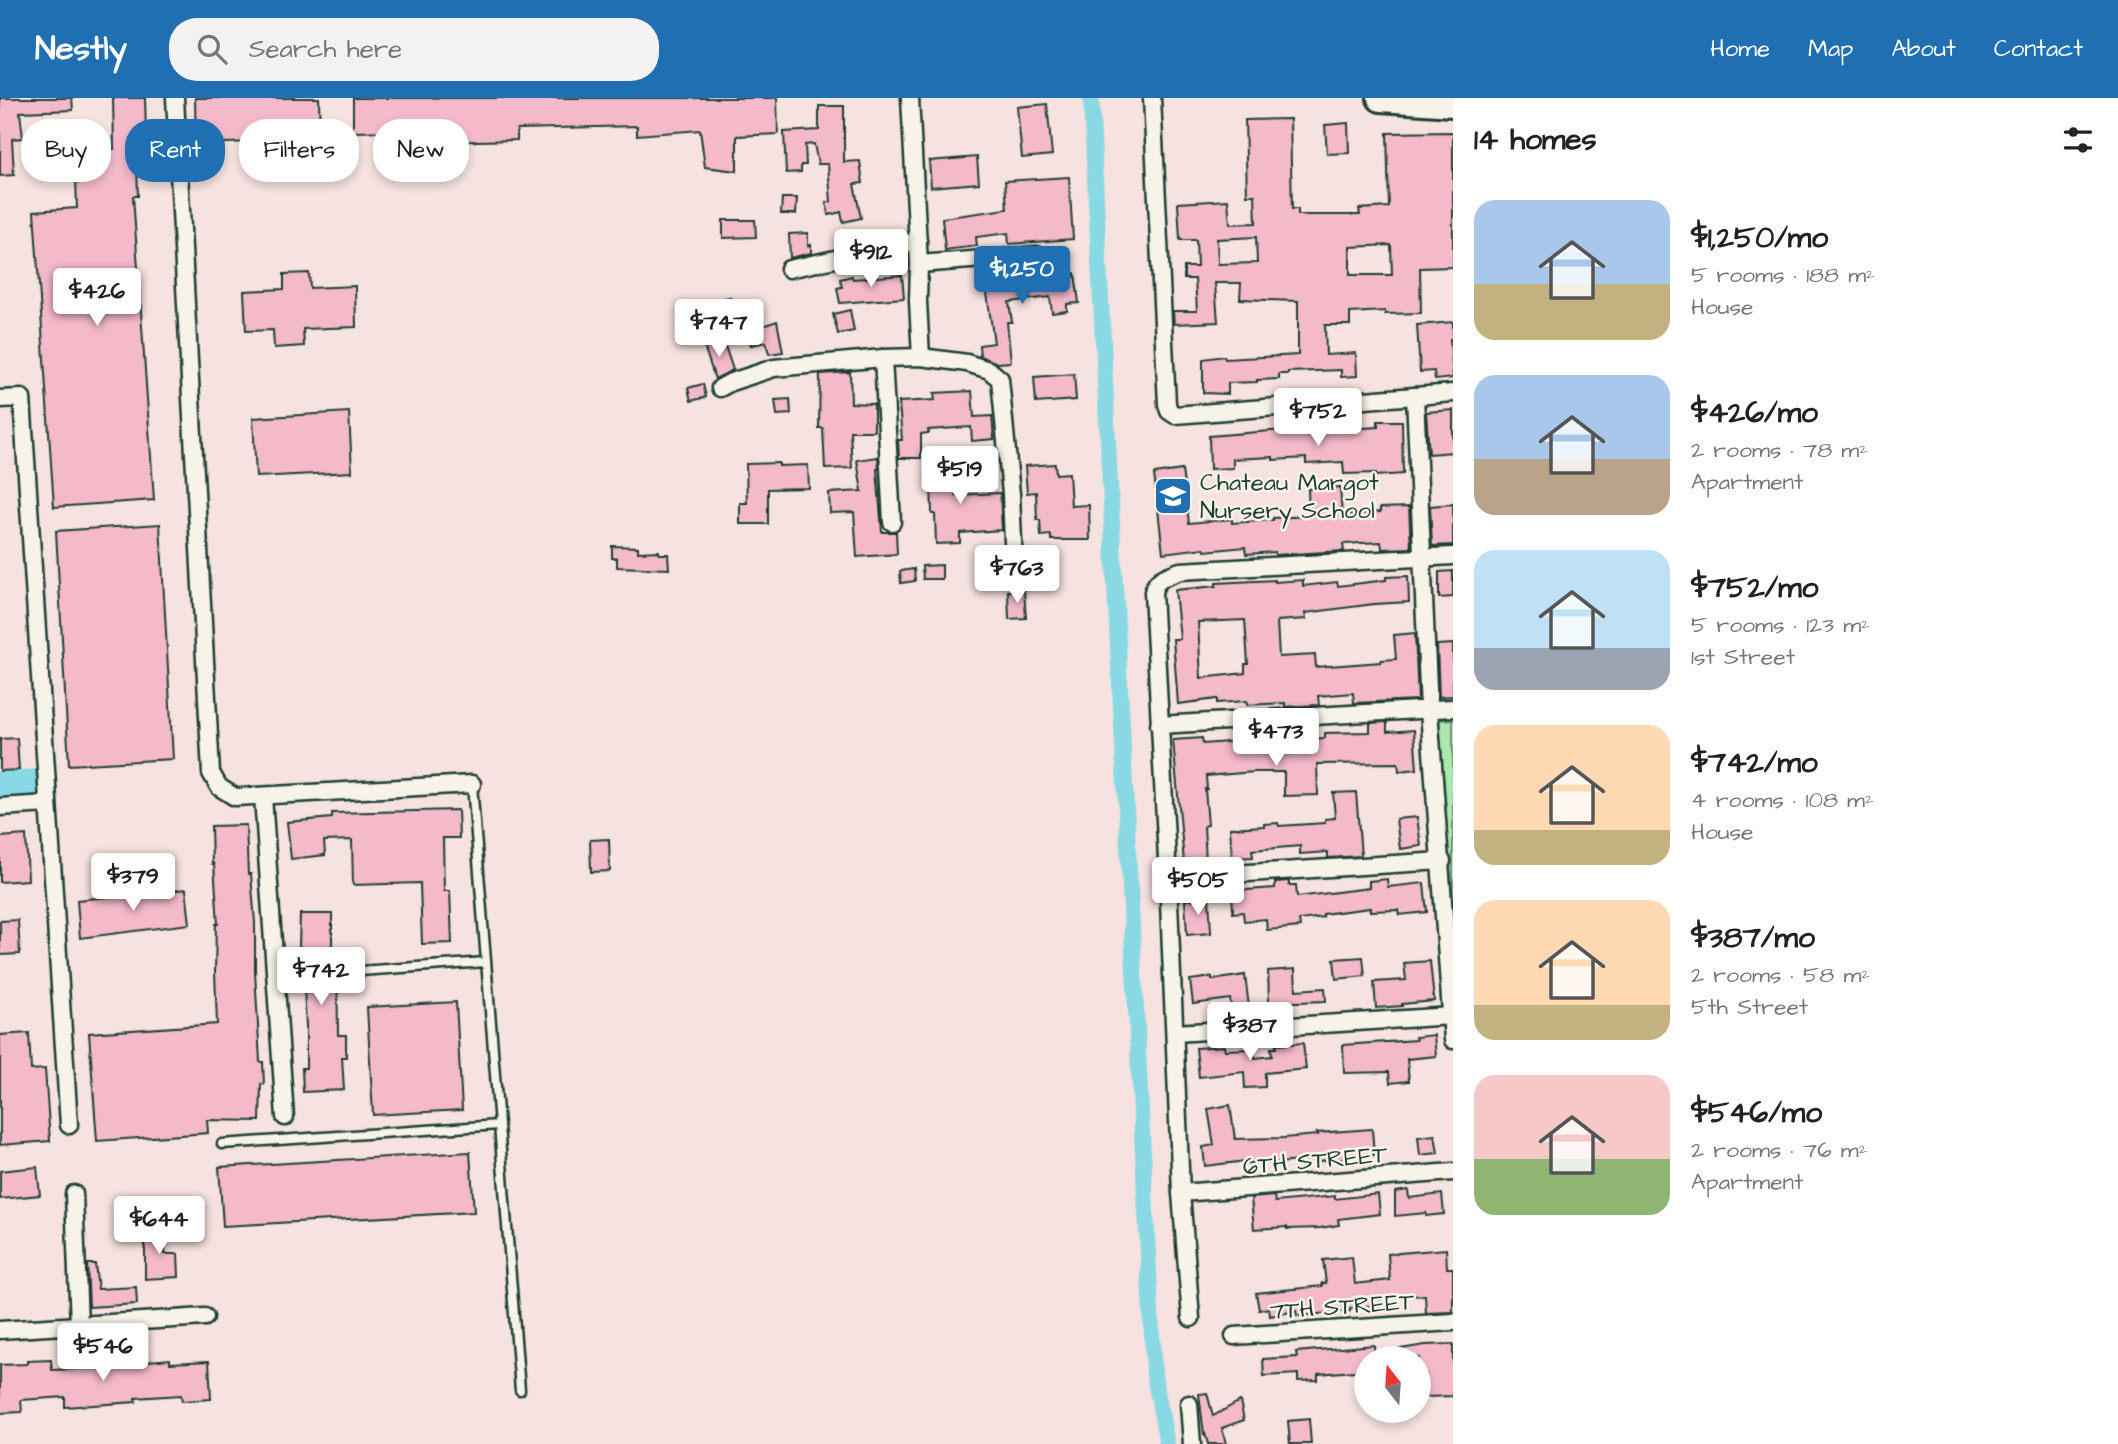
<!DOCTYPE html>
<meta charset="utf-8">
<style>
:root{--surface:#fff;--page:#f2f2f2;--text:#222;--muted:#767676;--accent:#1f6fb2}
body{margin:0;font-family:"Architects Daughter",sans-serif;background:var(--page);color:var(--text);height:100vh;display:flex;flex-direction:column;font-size:26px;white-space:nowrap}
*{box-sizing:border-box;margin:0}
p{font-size:23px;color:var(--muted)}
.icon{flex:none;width:38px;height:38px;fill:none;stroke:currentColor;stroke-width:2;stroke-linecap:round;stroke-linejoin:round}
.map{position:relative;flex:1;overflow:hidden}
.side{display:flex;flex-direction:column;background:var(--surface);width:665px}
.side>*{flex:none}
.banner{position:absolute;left:21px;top:21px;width:665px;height:63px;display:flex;gap:14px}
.needle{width:46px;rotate:343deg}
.tools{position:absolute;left:1354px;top:1248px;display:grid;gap:14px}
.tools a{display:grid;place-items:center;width:77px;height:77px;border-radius:50%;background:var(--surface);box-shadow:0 4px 10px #0003;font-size:35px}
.price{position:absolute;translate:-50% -60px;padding:0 16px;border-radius:7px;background:#fff;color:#222;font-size:23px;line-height:46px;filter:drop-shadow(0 2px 4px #0008)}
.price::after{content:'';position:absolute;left:50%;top:42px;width:21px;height:16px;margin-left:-10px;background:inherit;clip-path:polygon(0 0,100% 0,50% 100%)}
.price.active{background:var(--accent);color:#fff}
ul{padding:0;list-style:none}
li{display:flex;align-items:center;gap:21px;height:175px;padding:0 21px}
li span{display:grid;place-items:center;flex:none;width:196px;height:140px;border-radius:21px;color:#555}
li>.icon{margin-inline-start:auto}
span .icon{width:84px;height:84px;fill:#fffc;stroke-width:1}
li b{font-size:30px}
h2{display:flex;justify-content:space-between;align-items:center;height:84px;padding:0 21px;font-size:30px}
.pill{padding:0 24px;border-radius:28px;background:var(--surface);box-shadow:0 4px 10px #0003;font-size:24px;line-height:63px}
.pill.active{background:var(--accent);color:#fff}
header{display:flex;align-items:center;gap:42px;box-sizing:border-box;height:98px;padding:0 35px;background:var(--accent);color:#fff}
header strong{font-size:33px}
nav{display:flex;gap:38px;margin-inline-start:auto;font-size:24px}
.search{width:490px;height:63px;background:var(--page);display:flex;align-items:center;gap:18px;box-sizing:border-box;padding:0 24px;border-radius:28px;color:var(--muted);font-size:26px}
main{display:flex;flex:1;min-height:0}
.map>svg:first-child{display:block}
</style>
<header>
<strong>Nestly</strong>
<div class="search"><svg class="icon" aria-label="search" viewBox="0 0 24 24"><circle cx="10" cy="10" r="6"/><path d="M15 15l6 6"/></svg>Search here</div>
<nav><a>Home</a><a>Map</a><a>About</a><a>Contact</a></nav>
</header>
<main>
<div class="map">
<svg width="1453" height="1346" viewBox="0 0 1453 1346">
<rect width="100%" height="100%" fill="#f6e2df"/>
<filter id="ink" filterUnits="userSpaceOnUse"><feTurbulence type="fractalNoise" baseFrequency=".0143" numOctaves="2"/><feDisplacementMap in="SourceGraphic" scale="14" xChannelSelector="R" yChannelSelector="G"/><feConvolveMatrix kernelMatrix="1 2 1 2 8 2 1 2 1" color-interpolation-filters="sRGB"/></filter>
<g filter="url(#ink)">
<path fill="#ace7ad" stroke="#669270" stroke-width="2" d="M1453 621V821L1439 622Z"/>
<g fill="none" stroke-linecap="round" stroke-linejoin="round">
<path stroke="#89d9e5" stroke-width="16" d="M1091 0 1154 1277 1167 1346"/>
<path stroke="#89d9e5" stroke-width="28" d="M0 687 40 685"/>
</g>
<g fill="#f4baca" stroke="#1f3d34" stroke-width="2" fill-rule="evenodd">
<path d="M0 0H72L73 12 20 14 23 40 12 41 14 77 0 78Z"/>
<path d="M113 0H145L146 38H136L138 98H133L154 402 54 409 34 113 77 110 75 52 114 51Z"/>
<path d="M195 0H319L320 42 196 46Z"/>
<path d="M353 0H777L778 36 737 38V73L705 69 700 32 637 37V28L517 31V42L439 44V32L353 34Z"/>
<path d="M1047 6 1052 57 1022 60 1017 9Z"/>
<path d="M819 8H844V64L860 63 863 85 854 86 861 120 843 124 841 114 829 117 826 105 831 104 828 66H818L814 46 805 47 806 67H801V74L786 75 784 34 819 32Z"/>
<path d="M1290 21 1292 111H1298V117H1360L1359 111 1389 109 1387 35 1453 34V169L1420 170 1421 215 1385 216V213L1350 215V227H1325L1326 257 1356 255 1357 278 1341 279V272L1288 274V276H1279V281L1257 282V284L1228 285V296L1203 295V261L1224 258 1225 261 1298 257V203L1240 201 1241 185H1215L1218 224 1174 226 1173 213H1197L1195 181H1184V169H1197L1196 142H1180L1178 105 1228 102 1230 126 1256 125 1255 97H1247L1245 22ZM1256 139 1257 165 1218 166 1217 141ZM1391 147 1392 177H1350V149Z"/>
<path d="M1348 25 1349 55 1327 56 1325 27Z"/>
<path d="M977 59 979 85 931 89 929 63Z"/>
<path d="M1069 79 1073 141 1009 146 1008 135 976 139 977 148 945 152 942 120 1007 111 1005 83Z"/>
<path d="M782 100H797L796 116H781Z"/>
<path d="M723 122H755L756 139 723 140Z"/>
<path d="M808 135V148L811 147V155L790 160 789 136Z"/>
<path d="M309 175 310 190 355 188 356 229 303 231 304 248 274 250 273 232 246 233 244 193 284 191V176Z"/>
<path d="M1075 175 1079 205 1067 206V213L1052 215 1050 199 1009 204 1012 224H1007L1011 264 997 265 980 258 979 247 994 245 985 181 1006 178 1007 184Z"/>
<path d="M902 177 904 200 840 205 837 190 842 189 840 181 852 178 853 181Z"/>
<path d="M730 199 734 214 721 217 717 202Z"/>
<path d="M850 212 854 233 838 236 833 216Z"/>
<path d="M777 223 783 254 769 256 766 244 751 247 748 233Z"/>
<path d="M1453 224V241H1450L1453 280 1435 282 1434 273 1420 274 1417 227Z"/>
<path d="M723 242 733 272 715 281 704 248Z"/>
<path d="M850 274 851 305 874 306V333H850L852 370 825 371 823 330H819L820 276Z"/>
<path d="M1074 276 1076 302 1036 305 1034 279Z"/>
<path d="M703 286 706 299 691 303 688 290Z"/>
<path d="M972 293 974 319 992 318 994 341 972 343 971 329 928 332 929 335 921 336V360H899L898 342H902L899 304 935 302 934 295Z"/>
<path d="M790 301 791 316 777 317 775 302Z"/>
<path d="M1453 312V354L1429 356 1426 314Z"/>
<path d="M349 314 352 374 256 379 253 320Z"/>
<path d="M1378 323H1402L1403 376 1376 378V375L1344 376 1343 364 1306 366V360L1273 362V359L1233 361V370L1210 371 1209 338 1332 328V332L1378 329Z"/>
<path d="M878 359 879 371H877L882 434H896L897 456 857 459 854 414 830 415 829 395 862 393 857 362Z"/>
<path d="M779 365V368L808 367 809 390 768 391V426H740V405H747L746 366Z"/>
<path d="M926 365H956V397L1000 395 1002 432 960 435V445L936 446 935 416H932L931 385H926Z"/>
<path d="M1055 366 1056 376 1069 375 1071 408 1089 407 1090 442H1051V437L1041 438 1040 422H1037L1036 394 1027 395 1025 368Z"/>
<path d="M1182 372 1189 425 1232 421V425L1273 422V420L1309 418 1308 391 1340 389 1342 417 1380 414V410L1409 409 1411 450 1382 451 1381 444 1343 446 1344 453 1275 457V454L1246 456 1245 449 1205 453 1204 450 1163 455 1154 376Z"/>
<path d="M1453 406V447L1432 448 1430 408Z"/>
<path d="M160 426 173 661 69 667 56 433Z"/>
<path d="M612 448 638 449V454L659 453V456H668L669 471 617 469V460H612Z"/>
<path d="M942 467V481H923L922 468Z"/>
<path d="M914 471 915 483 901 485 900 473Z"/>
<path d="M1453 473V499L1439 500V474Z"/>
<path d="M1408 478 1409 504 1374 506 1305 515 1306 521 1277 523 1279 559 1315 557 1316 569 1381 564V562L1396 561 1394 537 1415 535 1418 602 1354 605 1353 595 1318 598 1319 607 1285 609V605L1247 607V603L1217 605V601L1178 606 1173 541H1180L1175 492 1216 488V485L1275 482V484L1303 482V488L1337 484 1338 488 1386 482V479ZM1245 522 1248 566H1245V575L1201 580 1198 524Z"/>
<path d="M1024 492 1026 520 1009 521 1008 493Z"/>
<path d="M1453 546V598L1439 599 1437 547Z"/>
<path d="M1387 624V634L1414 632 1417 671 1399 673 1398 665 1317 666 1318 697 1284 698V674H1255L1206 678 1207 691H1205L1208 727 1204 728 1206 763 1184 764 1173 642 1202 640 1203 646 1254 642V639L1275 638V643L1325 640V635L1370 634V625Z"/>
<path d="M17 640 19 672 0 673V641Z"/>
<path d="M1356 694 1361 758 1328 760V754L1300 756V748L1252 752 1253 759 1232 760 1230 730 1264 728V726L1278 725 1279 728 1325 725V721L1335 720 1333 695Z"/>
<path d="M458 712 459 740H443L444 793H450L452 845 422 846 420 785 353 787 352 742 324 743 325 757 291 761 287 724 332 720V715Z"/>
<path d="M1417 719 1421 748 1400 751 1396 721Z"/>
<path d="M246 727 248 776H251L255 825V873L260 964H263L264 986H261L260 1023 207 1022 208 1035 97 1043 89 935 217 926 215 874 216 826H218L214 766H212L211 728Z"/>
<path d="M26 737 28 782 0 784V739Z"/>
<path d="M609 741 610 773 591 774 590 742Z"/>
<path d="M1387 781 1388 789 1424 785 1427 814 1399 817 1398 812 1370 813V810L1323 816V819L1299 822 1300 829 1267 832 1266 821 1244 823 1243 814 1233 815 1232 793 1275 790V784L1289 783V787H1296L1297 799 1369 790V783Z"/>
<path d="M186 791 190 826 80 840 77 802Z"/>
<path d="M1209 800 1211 835 1187 837 1185 802Z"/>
<path d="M300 816H332V865L337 864 338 937H346V959H342L344 992 303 994 302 970H306V928L302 849H299Z"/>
<path d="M18 822 20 856 0 857V823Z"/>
<path d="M1363 859 1365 878 1336 881 1334 861Z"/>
<path d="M1430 863 1434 903 1402 906V908L1376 910 1374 884 1406 882 1404 865Z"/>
<path d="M1295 871 1296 892 1325 890 1326 903 1269 905 1268 873Z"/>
<path d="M1245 877 1250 917 1233 919 1230 901 1193 906 1190 882 1212 879V882Z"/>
<path d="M456 904 462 1012 373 1017 367 909Z"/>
<path d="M29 935 31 972 45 971 50 1043 0 1047V937Z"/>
<path d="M1434 937 1436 958 1407 961 1409 983 1390 985 1389 974 1344 975 1343 947 1416 942 1415 939Z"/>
<path d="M1303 945 1306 971 1265 975V989L1245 990 1244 974 1199 979 1196 950 1224 948 1225 952 1254 951 1255 960 1272 958 1271 950H1276V947Z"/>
<path d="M1230 1007 1235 1041 1284 1040 1318 1037 1317 1035 1372 1031 1374 1057 1345 1061 1319 1063V1061L1279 1065H1247V1063L1205 1068 1203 1049 1214 1047 1208 1011Z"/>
<path d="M1435 1037 1438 1055 1420 1057 1418 1039Z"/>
<path d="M470 1054 474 1114 223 1128 219 1069Z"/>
<path d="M37 1069 40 1097 0 1101V1073Z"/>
<path d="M1408 1092 1409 1100 1442 1096 1444 1116 1426 1118V1115L1395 1118V1094Z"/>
<path d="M1378 1096 1380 1116 1338 1121 1339 1127 1320 1130 1287 1131V1129L1254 1131 1251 1100 1274 1098 1275 1104 1335 1098V1101Z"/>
<path d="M145 1130H165V1156H178L179 1179 145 1181Z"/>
<path d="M1446 1151 1447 1170H1453V1214L1426 1215 1425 1197 1380 1200 1381 1206 1350 1211V1213L1297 1218 1296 1213 1270 1218 1269 1210 1259 1212 1256 1195 1322 1188V1185H1326L1323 1162 1352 1159 1355 1186 1390 1182 1388 1156Z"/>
<path d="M87 1166H95L98 1191 136 1189 137 1206 89 1209Z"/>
<path d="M1453 1246V1298L1427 1299 1426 1276 1419 1277V1260H1394V1252L1425 1247Z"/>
<path d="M1374 1247 1375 1260H1367V1272L1318 1276V1282L1298 1283V1276L1264 1278 1263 1261 1297 1259 1296 1254Z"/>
<path d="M170 1261V1265L209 1263 211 1301 182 1303 181 1297 135 1300 136 1304 65 1309V1299L21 1302 22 1314 0 1315V1267L27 1266V1263L51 1262 52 1272 105 1270V1267Z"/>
<path d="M1207 1295 1213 1318 1240 1303 1244 1322 1222 1330 1226 1346H1208L1205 1335 1204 1336 1199 1296Z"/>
<path d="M1309 1321 1311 1346H1290L1288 1323Z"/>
</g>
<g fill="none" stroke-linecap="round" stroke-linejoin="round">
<defs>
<g id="service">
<path d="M472 686 520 1292"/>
<path d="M360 873 486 864"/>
<path d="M222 1046 499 1027"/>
</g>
<g id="minor">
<path d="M175 0 211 675 219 689 235 699 472 686"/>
<path d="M910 0 919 166 918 203 921 259"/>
<path d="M1152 0 1167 306 1169 313 1175 317 1453 295"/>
<path d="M919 166 1037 157"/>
<path d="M789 171 918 143"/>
<path d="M883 260 892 424"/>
<path d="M720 290 731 284 774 270 883 260 921 259 967 265 989 272 1000 281 1011 396 1014 467"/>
<path d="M1415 298 1429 612 1453 942"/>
<path d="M0 301 22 300 69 1027"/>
<path d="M1159 627 1453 610"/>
<path d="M263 698 285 1019"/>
<path d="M0 709 48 706"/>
<path d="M1168 780 1442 763"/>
<path d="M1175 935 1453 918"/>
<path d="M1181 1095 1453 1074"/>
<path d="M74 1096 79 1227"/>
<path d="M1191 1220 1181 1095 1168 780 1153 494C1156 480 1167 478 1180 473L1453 458"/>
<path d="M0 1232 205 1219"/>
<path d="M1234 1238 1453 1224"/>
<path d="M1189 1306 1192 1346"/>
</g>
<path id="primary" d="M1381 0 1453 5"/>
</defs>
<use href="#service" stroke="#1f3d34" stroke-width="13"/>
<use href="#minor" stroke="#1f3d34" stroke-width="21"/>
<use href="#primary" stroke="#1f3d34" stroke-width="32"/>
<use href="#service" stroke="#f7f3e8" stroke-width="8"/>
<use href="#minor" stroke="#f7f3e8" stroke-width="16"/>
<use href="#primary" stroke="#f7f3e8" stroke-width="26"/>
</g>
</g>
<defs>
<symbol id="school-square" viewBox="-11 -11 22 22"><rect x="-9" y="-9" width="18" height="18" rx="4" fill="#1f6fb2" stroke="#f7f3e8"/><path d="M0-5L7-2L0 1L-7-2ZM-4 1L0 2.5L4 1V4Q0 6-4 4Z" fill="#fff"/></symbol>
</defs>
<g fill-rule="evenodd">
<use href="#school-square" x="1151" y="376" width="44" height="44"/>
</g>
<g text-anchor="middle" stroke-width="5" stroke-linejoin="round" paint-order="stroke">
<g font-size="24" fill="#1f3d34" stroke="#f7f3e8" text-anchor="start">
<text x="1200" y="392">Chateau Margot<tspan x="1200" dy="28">Nursery School</tspan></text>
</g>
<g font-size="24" fill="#1f3d34" stroke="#f7f3e8">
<text transform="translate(1315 1062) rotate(-5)" y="8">6TH STREET</text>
<text transform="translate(1342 1208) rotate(-4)" y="8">7TH STREET</text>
</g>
</g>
</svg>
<div class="tools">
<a><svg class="needle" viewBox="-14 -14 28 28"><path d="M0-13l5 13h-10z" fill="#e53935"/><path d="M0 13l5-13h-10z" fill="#767676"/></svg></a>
</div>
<b class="price" style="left:871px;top:191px">$912</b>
<b class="price active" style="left:1022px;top:208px">$1,250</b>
<b class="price" style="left:97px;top:230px">$426</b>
<b class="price" style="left:719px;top:261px">$747</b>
<b class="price" style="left:1318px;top:350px">$752</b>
<b class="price" style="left:960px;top:408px">$519</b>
<b class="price" style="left:1017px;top:507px">$763</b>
<b class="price" style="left:1276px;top:670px">$473</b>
<b class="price" style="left:133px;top:815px">$379</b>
<b class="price" style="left:1198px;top:819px">$505</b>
<b class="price" style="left:321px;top:909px">$742</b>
<b class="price" style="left:1250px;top:964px">$387</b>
<b class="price" style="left:159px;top:1158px">$644</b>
<b class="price" style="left:103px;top:1285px">$546</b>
<div class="banner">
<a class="pill">Buy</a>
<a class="pill active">Rent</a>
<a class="pill">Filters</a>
<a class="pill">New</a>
</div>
</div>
<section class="side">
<h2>14 homes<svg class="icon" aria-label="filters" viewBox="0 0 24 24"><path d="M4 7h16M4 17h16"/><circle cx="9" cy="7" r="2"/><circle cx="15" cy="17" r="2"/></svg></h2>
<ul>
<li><span style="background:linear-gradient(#a9c7e8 60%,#c2b280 0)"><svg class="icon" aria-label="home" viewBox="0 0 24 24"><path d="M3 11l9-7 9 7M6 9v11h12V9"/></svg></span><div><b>$1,250/mo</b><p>5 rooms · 188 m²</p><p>House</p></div></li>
<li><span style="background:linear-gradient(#a9c7e8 60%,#b9a48a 0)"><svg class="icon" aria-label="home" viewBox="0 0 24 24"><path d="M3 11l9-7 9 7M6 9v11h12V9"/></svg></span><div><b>$426/mo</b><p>2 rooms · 78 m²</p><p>Apartment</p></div></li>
<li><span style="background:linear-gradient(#bfe0f5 70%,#9aa5b1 0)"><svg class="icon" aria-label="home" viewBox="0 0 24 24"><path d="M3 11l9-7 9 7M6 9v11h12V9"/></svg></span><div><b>$752/mo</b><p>5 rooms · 123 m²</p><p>1st Street</p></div></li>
<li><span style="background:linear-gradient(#ffd9b3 75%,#c2b280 0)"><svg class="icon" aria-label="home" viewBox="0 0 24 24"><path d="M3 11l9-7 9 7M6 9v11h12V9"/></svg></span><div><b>$742/mo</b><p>4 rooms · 108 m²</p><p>House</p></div></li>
<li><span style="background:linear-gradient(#ffd9b3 75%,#c2b280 0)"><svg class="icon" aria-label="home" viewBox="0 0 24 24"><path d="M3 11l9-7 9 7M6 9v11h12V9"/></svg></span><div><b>$387/mo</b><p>2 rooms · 58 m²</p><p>5th Street</p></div></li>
<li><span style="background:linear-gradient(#f6c9c9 60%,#8fb573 0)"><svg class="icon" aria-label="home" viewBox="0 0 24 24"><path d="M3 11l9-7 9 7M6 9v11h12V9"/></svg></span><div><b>$546/mo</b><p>2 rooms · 76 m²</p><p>Apartment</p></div></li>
</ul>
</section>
</main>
